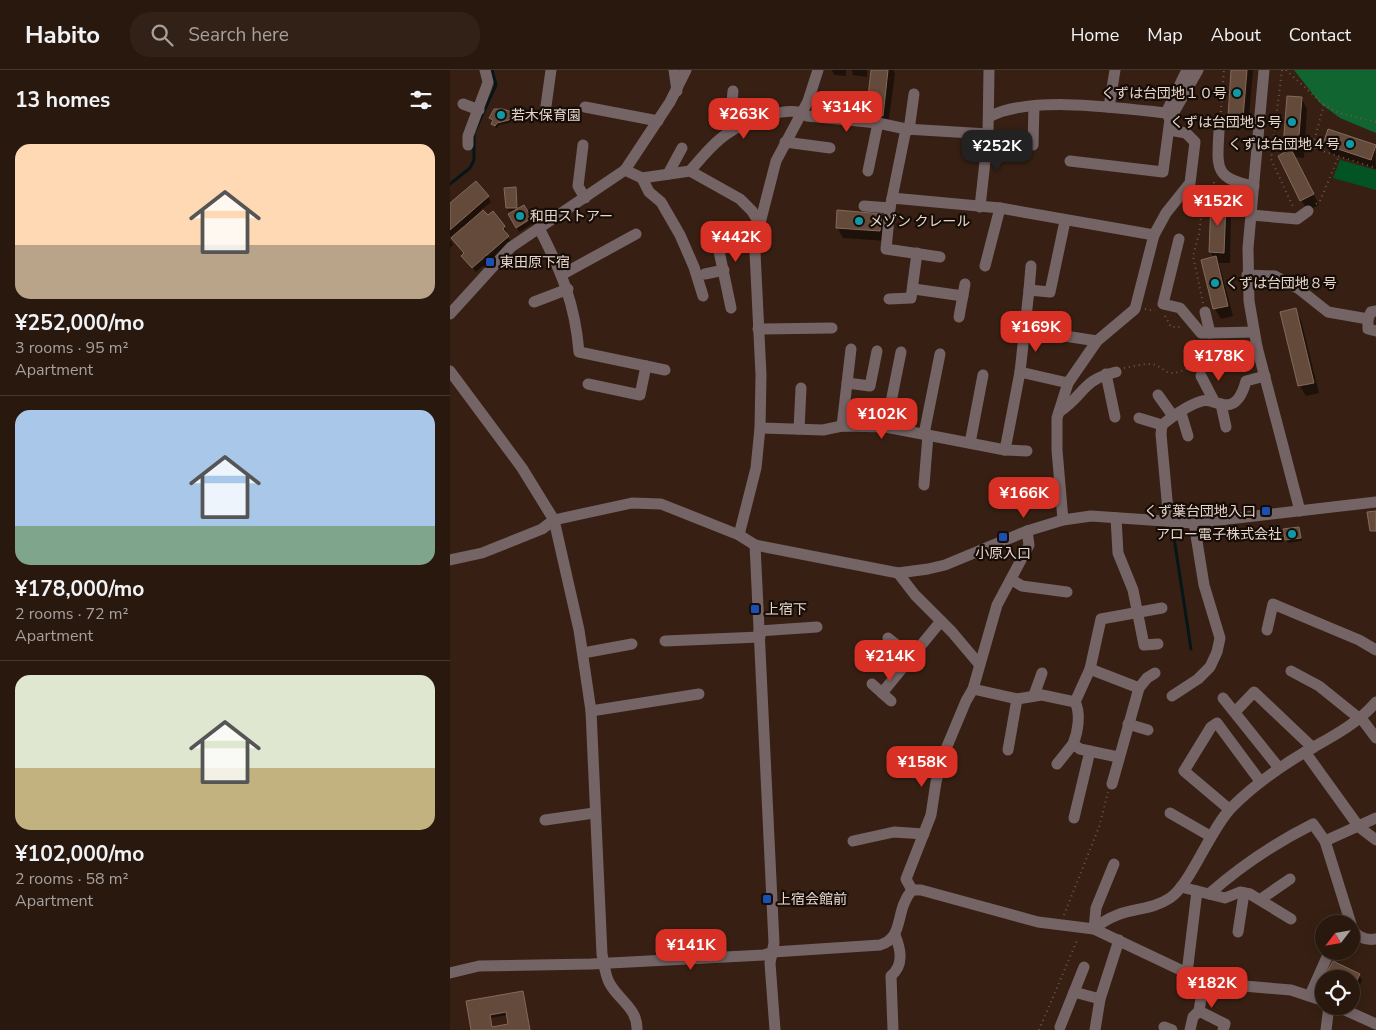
<!DOCTYPE html>
<meta charset="utf-8">
<style>
:root{--surface:#29180e;--page:#312117;--text:#f1f3f6;--muted:#a5a09e;--line:#45372e;--accent:#d93025}
body{margin:0;font-family:"Nunito Sans","Noto Sans JP",sans-serif;background:var(--page);color:var(--text);height:100vh;display:flex;flex-direction:column;font-size:19px;white-space:nowrap}
*{box-sizing:border-box;margin:0}
p{font-size:16px;color:var(--muted)}
.icon{flex:none;width:28px;height:28px;fill:none;stroke:currentColor;stroke-width:2;stroke-linecap:round;stroke-linejoin:round}
.map{position:relative;flex:1;overflow:hidden}
.sheet{display:flex;flex-direction:column;background:var(--surface);width:450px}
.sheet>*{flex:none}
.needle{width:32px;rotate:239deg}
.controls{position:absolute;left:865px;top:845px;display:grid;gap:10px}
.controls a{display:grid;place-items:center;width:45px;height:45px;border-radius:50%;background:var(--surface);box-shadow:0 2px 12px #0003,0 0 0 1px var(--line);font-size:25px}
.price{position:absolute;translate:-50% -42px;padding:0 11px;border-radius:10px;background:var(--accent);color:#fff;font-size:16px;line-height:32px;filter:drop-shadow(0 1px 2px #0008)}
.price::after{content:'';position:absolute;left:50%;top:30px;width:15px;height:11px;margin-left:-8px;background:inherit;clip-path:polygon(0 0,100% 0,50% 100%)}
.price.active{background:#222;color:#fff}
ul{padding:0;list-style:none}
li{display:grid;align-content:center;gap:10px;height:265px;padding:0 15px}
li+li{border-top:1px solid var(--line)}
li span{display:grid;place-items:center;height:155px;border-radius:15px;color:#555}
li>.icon{margin-inline-start:auto}
span .icon{width:90px;height:90px;fill:#fffc;stroke-width:1}
li b{font-size:21px}
h2{display:flex;justify-content:space-between;align-items:center;height:60px;padding:0 15px;font-size:21px}
header{display:flex;align-items:center;gap:30px;box-sizing:border-box;height:70px;padding:0 25px;background:var(--surface);border-bottom:1px solid var(--line)}
header strong{font-size:24px}
nav{display:flex;gap:28px;margin-inline-start:auto;font-size:18px}
.search{width:350px;height:45px;background:var(--page);display:flex;align-items:center;gap:12px;box-sizing:border-box;padding:0 18px;border-radius:20px;color:var(--muted);font-size:19px}
main{display:flex;flex:1;min-height:0}
.map>svg:first-child{display:block}
</style>
<header>
<strong>Habito</strong>
<div class="search"><svg class="icon" aria-label="search" viewBox="0 0 24 24"><circle cx="10" cy="10" r="6"/><path d="M15 15l6 6"/></svg>Search here</div>
<nav><a>Home</a><a>Map</a><a>About</a><a>Contact</a></nav>
</header>
<main>
<section class="sheet">
<h2>13 homes<svg class="icon" aria-label="filters" viewBox="0 0 24 24"><path d="M4 7h16M4 17h16"/><circle cx="9" cy="7" r="2"/><circle cx="15" cy="17" r="2"/></svg></h2>
<ul>
<li><span style="background:linear-gradient(#ffd9b3 65%,#b9a48a 0)"><svg class="icon" aria-label="home" viewBox="0 0 24 24"><path d="M3 11l9-7 9 7M6 9v11h12V9"/></svg></span><div><b>¥252,000/mo</b><p>3 rooms · 95 m²</p><p>Apartment</p></div></li>
<li><span style="background:linear-gradient(#a9c7e8 75%,#7fa58c 0)"><svg class="icon" aria-label="home" viewBox="0 0 24 24"><path d="M3 11l9-7 9 7M6 9v11h12V9"/></svg></span><div><b>¥178,000/mo</b><p>2 rooms · 72 m²</p><p>Apartment</p></div></li>
<li><span style="background:linear-gradient(#dfe7d0 60%,#c2b280 0)"><svg class="icon" aria-label="home" viewBox="0 0 24 24"><path d="M3 11l9-7 9 7M6 9v11h12V9"/></svg></span><div><b>¥102,000/mo</b><p>2 rooms · 58 m²</p><p>Apartment</p></div></li>
</ul>
</section>
<div class="map">
<svg width="926" height="960" viewBox="0 0 926 960">
<rect width="100%" height="100%" fill="#372013"/>
<path fill="#025425" d="M890 90 926 100V120L883 108Z"/>
<path fill="#106530" d="M844 0H926V63L890 48 870 33Z"/>
<g fill="#0007" fill-rule="evenodd">
<path d="M382 0H396V6L384 5Z"/>
<path d="M402 0H417V7L403 5Z"/>
<path d="M422 0H443L445 3 438 57 423 55 417 44Z"/>
<path d="M783 0H803L798 59 785 57 779 47Z"/>
<path d="M851 28 857 39 854 88 845 87 869 135 857 141 829 86 837 82 834 76Z"/>
<path d="M65 40 66 42 60 53 49 55 47 58 45 57 40 48 60 44Z"/>
<path d="M875 73 925 76 926 99 881 84Z"/>
<path d="M65 118 68 140 74 137 84 153 69 162 60 145 67 140 59 141 57 138Z"/>
<path d="M38 127 41 132 31 140 38 147 42 143 54 157 57 162 55 164 61 172 26 202 13 186 15 184 13 158 12 157 0 167V135Z"/>
<path d="M775 133 781 144 780 193H769L783 246 771 249 765 239 753 191 764 188 760 182Z"/>
<path d="M431 145 437 156 436 171 393 168 387 157Z"/>
<path d="M0 169 3 175 0 178Z"/>
<path d="M845 240 851 250 869 323 856 326 850 316 832 243Z"/>
<path d="M849 459 852 471 838 473 836 470Z"/>
<path d="M909 905 912 910 905 925 901 923V909Z"/>
<path d="M72 922 80 960H23L18 932ZM58 945 59 955 42 958 40 948Z"/>
</g>
<g fill="none" stroke-linecap="round" stroke-linejoin="round">
<g stroke="#061517" stroke-width="3">
<path d="M0 114 20 98 24 90V63L46 15 42 0"/>
<path d="M723 461 741 579"/>
</g>
</g>
<g fill="#644a3b" stroke="#85695a" fill-rule="evenodd">
<path d="M421 0H438L433 46 416 45Z"/>
<path d="M781 0H797L793 48 778 47Z"/>
<path d="M837 26 852 27 848 78 833 77Z"/>
<path d="M44 39H52L63 42 59 50 47 53 45 56 41 54 43 50 39 48Z"/>
<path d="M878 59 926 75 921 90 873 74Z"/>
<path d="M841 79 864 124 850 131 828 86Z"/>
<path d="M26 111 39 126 0 160V133Z"/>
<path d="M66 117 67 138H56L54 118Z"/>
<path d="M761 131 776 132 774 183 759 182Z"/>
<path d="M74 135 82 148 66 158 58 144Z"/>
<path d="M33 140 38 145 43 141 55 156 53 159 59 166 22 198 11 186 14 183 1 168Z"/>
<path d="M387 140 432 144 430 161 386 158Z"/>
<path d="M766 186 778 236 763 239 751 190Z"/>
<path d="M846 238 864 313 848 316 830 242Z"/>
<path d="M926 441V461H920L917 442Z"/>
<path d="M849 457 851 468 835 470 833 459Z"/>
<path d="M883 891 910 904 902 921 901 909H874V923L868 920 874 907Z"/>
<path d="M73 921 80 960H21L16 931ZM56 942 58 954 42 957 40 945Z"/>
</g>
<g fill="none" stroke-linecap="round" stroke-linejoin="round">
<g stroke="#6c574b" stroke-width="2" stroke-dasharray="1 4" stroke-linecap="butt">
<path d="M832 0 821 89 844 139"/>
<path d="M836 0 874 35"/>
<path d="M770 52 774 0"/>
<path d="M926 52 889 43 874 35 863 75 866 79 926 98"/>
<path d="M866 134 870 131 888 88"/>
<path d="M753 233 743 186 749 164 753 130 765 111"/>
<path d="M695 239 705 241"/>
<path d="M715 246 721 257H731"/>
<path d="M674 298C682 297 691 294 699 294 716 294 713 312 740 297"/>
<path d="M614 845 649 757 658 722"/>
<path d="M589 960 628 868"/>
</g>
<g stroke="#746466" stroke-width="11">
<path d="M224 0 227 21"/>
<path d="M814 0 798 178 799 231 807 277 850 441"/>
<path d="M13 34 29 40"/>
<path d="M96 36 101 0"/>
<path d="M135 37 208 51"/>
<path d="M659 37 665 0"/>
<path d="M716 43 737 0"/>
<path d="M539 47C578 25 670 38 716 43L720 49"/>
<path d="M456 59 440 138 436 179 490 187"/>
<path d="M459 60 464 24"/>
<path d="M281 61 280 53 283 21"/>
<path d="M769 61C767 98 764 109 804 116"/>
<path d="M335 72 380 78"/>
<path d="M18 75V66L36 18 38 12 35 0"/>
<path d="M133 75 128 116 135 128"/>
<path d="M583 75 584 36"/>
<path d="M620 91 713 102 720 49 748 0"/>
<path d="M175 100 192 108 240 101 290 129 302 141 310 154"/>
<path d="M240 101C252 87 265 71 281 61 298 51 341 33 357 46L428 53 456 59 538 64"/>
<path d="M418 101 428 53"/>
<path d="M218 104 232 78"/>
<path d="M192 108 199 122 211 132 230 165 244 197 253 226"/>
<path d="M442 128 550 138 704 165"/>
<path d="M414 136 440 138"/>
<path d="M530 137 538 64 539 0"/>
<path d="M801 145 847 149 858 141"/>
<path d="M89 158C111 201 125 233 129 282L215 300"/>
<path d="M729 169 713 234 730 238 751 263H760"/>
<path d="M535 196 550 138"/>
<path d="M113 204 186 164"/>
<path d="M255 204 274 200"/>
<path d="M797 205 825 206 849 219 878 242 918 249"/>
<path d="M464 219 513 226"/>
<path d="M579 220 581 196"/>
<path d="M439 229 461 228 467 183"/>
<path d="M84 232 118 219"/>
<path d="M281 238 265 162 308 161"/>
<path d="M926 241 921 242 918 249V259L926 261"/>
<path d="M755 242 760 263 804 262"/>
<path d="M0 244 61 177 175 100 220 32 236 0"/>
<path d="M509 247 515 214"/>
<path d="M308 259 382 258"/>
<path d="M576 260 647 271"/>
<path d="M741 287 763 277H807"/>
<path d="M0 301 72 398 104 450 129 560 141 641 152 884C154 893 155 906 160 914 169 930 188 939 187 960"/>
<path d="M570 302 618 313"/>
<path d="M656 304 665 347"/>
<path d="M751 306 764 331"/>
<path d="M397 313 420 316 427 281"/>
<path d="M138 314 190 325 196 296"/>
<path d="M708 325 723 346"/>
<path d="M771 334 776 357"/>
<path d="M609 342C635 325 631 310 666 302"/>
<path d="M731 343 738 366"/>
<path d="M689 348 712 355"/>
<path d="M392 356 401 279"/>
<path d="M436 357 451 282"/>
<path d="M310 358 373 360 392 356 436 357 555 380 577 381"/>
<path d="M349 359 351 318"/>
<path d="M474 364 490 284"/>
<path d="M520 373 533 305"/>
<path d="M555 380 570 302 579 220 600 222 615 151"/>
<path d="M474 415 478 365"/>
<path d="M666 448 668 483 683 520 694 575 708 574"/>
<path d="M613 450 607 380V348L618 313 647 271 685 239 704 165 716 143 740 113 745 72 736 63 720 60"/>
<path d="M719 452 711 364 712 355C723 346 738 335 752 331 759 329 764 333 771 334 787 339 793 322 796 311L815 306"/>
<path d="M289 465 306 398 310 358 311 305 305 182 308 161 326 91 358 31 368 0"/>
<path d="M305 475 324 873 320 893 325 960"/>
<path d="M0 490 32 483 92 459 104 450 182 433 211 434 289 465 305 475 448 503 478 499 495 495 577 461 613 450 641 446 744 453 926 432"/>
<path d="M448 503 465 525 502 562 529 594"/>
<path d="M562 510 572 516 617 522"/>
<path d="M817 560 823 534 909 570 926 580"/>
<path d="M309 561 367 557"/>
<path d="M438 568 462 587"/>
<path d="M215 571 310 567"/>
<path d="M133 583 182 574"/>
<path d="M640 599 689 618"/>
<path d="M841 601 869 616 910 649"/>
<path d="M422 614 441 631"/>
<path d="M523 619 567 629 592 625 625 632"/>
<path d="M432 623 491 551"/>
<path d="M584 625 592 603"/>
<path d="M722 626 748 609 760 597 767 582 770 568 754 515 744 453"/>
<path d="M773 628 829 698"/>
<path d="M625 632 640 599 651 549 712 538"/>
<path d="M625 632C631 643 628 662 623 674L630 679 668 687"/>
<path d="M141 641 249 624"/>
<path d="M785 642 804 622 863 678"/>
<path d="M911 648 926 668"/>
<path d="M678 654 698 660"/>
<path d="M558 680 567 629"/>
<path d="M855 682 909 757 926 770"/>
<path d="M607 694 623 674"/>
<path d="M662 714 689 618 697 608 705 603"/>
<path d="M779 739 734 701 761 657 767 653 810 711"/>
<path d="M720 743 760 766"/>
<path d="M624 748 640 681"/>
<path d="M95 750 144 743"/>
<path d="M403 771 444 762 474 764"/>
<path d="M875 771 926 748"/>
<path d="M731 817 775 828 790 822 800 824 841 849"/>
<path d="M462 820 456 809 481 745 486 712 493 686 516 631 523 619 547 535 579 475 577 461"/>
<path d="M759 824C791 796 825 773 863 754L875 771 901 854"/>
<path d="M811 829 840 809"/>
<path d="M901 856C905 866 915 871 926 869"/>
<path d="M644 859C671 835 696 844 720 828 741 814 760 759 782 737 804 715 828 698 855 682 881 667 906 655 926 632"/>
<path d="M644 859 646 838 664 794"/>
<path d="M788 862 794 823"/>
<path d="M0 903 29 896 141 894 314 885 323 882 430 875C455 868 444 841 462 820H471L588 852 644 859 737 903 770 914 841 920 874 931"/>
<path d="M737 903 747 821"/>
<path d="M624 922 650 929"/>
<path d="M860 925 877 887"/>
<path d="M886 936 926 954"/>
<path d="M749 941 775 954 773 960"/>
<path d="M610 957 634 897"/>
<path d="M714 957 722 960"/>
<path d="M443 960 441 906C454 895 451 880 445 865"/>
<path d="M645 960 650 929 669 870"/>
<path d="M740 960 743 947 749 941 754 910"/>
<path d="M876 960 879 936"/>
</g>
</g>
<g fill="#0f9aa8" stroke="#170d07" stroke-width="2">
<circle cx="787" cy="23" r="5"/>
<circle cx="51" cy="45" r="5"/>
<circle cx="842" cy="52" r="5"/>
<circle cx="900" cy="74" r="5"/>
<circle cx="70" cy="146" r="5"/>
<circle cx="409" cy="151" r="5"/>
<circle cx="765" cy="213" r="5"/>
<circle cx="842" cy="464" r="5"/>
</g>
<g fill="#1a4fb4" stroke="#170d07" stroke-width="2">
<rect x="35" y="187" width="10" height="10" rx="2.5"/>
<rect x="811" y="436" width="10" height="10" rx="2.5"/>
<rect x="548" y="462" width="10" height="10" rx="2.5"/>
<rect x="300" y="534" width="10" height="10" rx="2.5"/>
<rect x="312" y="824" width="10" height="10" rx="2.5"/>
</g>
<g text-anchor="middle" stroke-width="4.5" stroke-linejoin="round" paint-order="stroke">
<g font-size="14" fill="#e6d6cd" stroke="#170d07" text-anchor="start">
<text x="777" y="28" text-anchor="end">くずは台団地１０号</text>
<text x="61" y="50">若木保育園</text>
<text x="832" y="57" text-anchor="end">くずは台団地５号</text>
<text x="890" y="79" text-anchor="end">くずは台団地４号</text>
<text x="80" y="151">和田ストアー</text>
<text x="419" y="156">メゾン クレール</text>
<text x="50" y="197">東田原下宿</text>
<text x="775" y="218">くずは台団地８号</text>
<text x="806" y="446" text-anchor="end">くず葉台団地入口</text>
<text x="832" y="469" text-anchor="end">アロー電子株式会社</text>
<text x="553" y="488" text-anchor="middle">小原入口</text>
<text x="315" y="544">上宿下</text>
<text x="327" y="834">上宿会館前</text>
</g>
</g>
</svg>
<div class="controls">
<a><svg class="needle" viewBox="-14 -14 28 28"><path d="M0-13l5 13h-10z" fill="#e53935"/><path d="M0 13l5-13h-10z" fill="#a5a09e"/></svg></a>
<a><svg class="icon" aria-label="locate" viewBox="0 0 24 24"><circle cx="12" cy="12" r="6"/><path d="M12 2v4M12 18v4M2 12h4M18 12h4"/></svg></a>
</div>
<b class="price" style="left:397px;top:63px">¥314K</b>
<b class="price" style="left:294px;top:70px">¥263K</b>
<b class="price active" style="left:547px;top:102px">¥252K</b>
<b class="price" style="left:768px;top:157px">¥152K</b>
<b class="price" style="left:286px;top:193px">¥442K</b>
<b class="price" style="left:586px;top:283px">¥169K</b>
<b class="price" style="left:769px;top:312px">¥178K</b>
<b class="price" style="left:432px;top:370px">¥102K</b>
<b class="price" style="left:574px;top:449px">¥166K</b>
<b class="price" style="left:440px;top:612px">¥214K</b>
<b class="price" style="left:472px;top:718px">¥158K</b>
<b class="price" style="left:241px;top:901px">¥141K</b>
<b class="price" style="left:762px;top:939px">¥182K</b>
</div>
</main>
